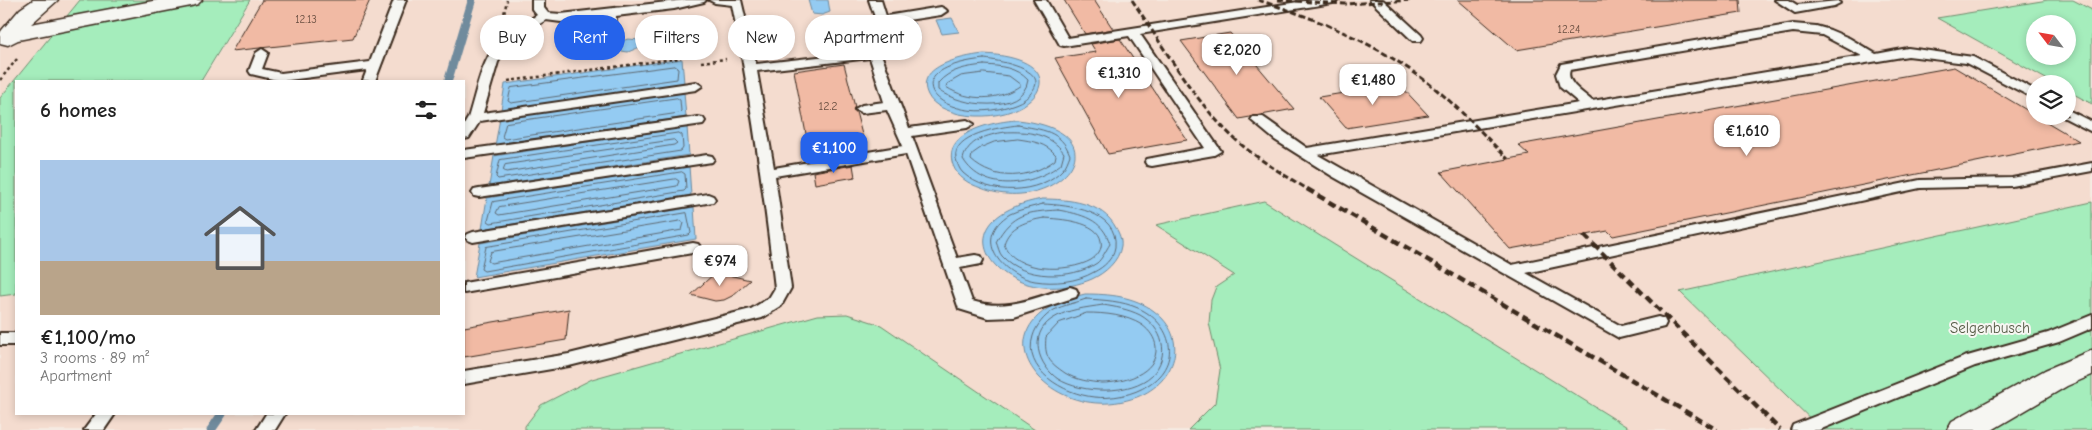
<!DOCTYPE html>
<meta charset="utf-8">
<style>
:root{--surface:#fff;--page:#f2f2f2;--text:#222;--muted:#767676;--line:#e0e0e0;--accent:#2563eb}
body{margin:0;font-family:"Comic Neue",sans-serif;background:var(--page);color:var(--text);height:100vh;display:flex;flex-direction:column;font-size:19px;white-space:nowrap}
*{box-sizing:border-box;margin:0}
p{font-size:16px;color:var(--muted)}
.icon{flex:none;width:28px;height:28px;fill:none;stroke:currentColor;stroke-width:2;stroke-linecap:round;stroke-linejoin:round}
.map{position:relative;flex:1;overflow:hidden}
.details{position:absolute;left:15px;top:80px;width:450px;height:335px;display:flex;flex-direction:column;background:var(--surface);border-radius:0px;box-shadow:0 2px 8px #0003}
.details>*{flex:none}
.guide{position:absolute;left:480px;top:15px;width:475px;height:45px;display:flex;gap:10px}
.needle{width:32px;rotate:301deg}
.tools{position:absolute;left:2026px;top:15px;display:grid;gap:10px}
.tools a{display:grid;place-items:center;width:50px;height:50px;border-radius:50%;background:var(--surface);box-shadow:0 2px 8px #0003;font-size:25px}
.price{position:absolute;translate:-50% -42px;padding:0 11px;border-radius:10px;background:#fff;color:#222;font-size:16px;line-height:32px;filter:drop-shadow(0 1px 2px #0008)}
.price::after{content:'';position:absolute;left:50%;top:30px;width:15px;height:11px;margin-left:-8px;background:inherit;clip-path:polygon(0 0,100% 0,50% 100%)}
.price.selected{background:var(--accent);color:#fff}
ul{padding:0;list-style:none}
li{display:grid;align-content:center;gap:10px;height:265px;padding:0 25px}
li+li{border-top:1px solid var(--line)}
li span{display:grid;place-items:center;height:155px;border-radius:0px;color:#555}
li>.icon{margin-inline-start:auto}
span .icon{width:90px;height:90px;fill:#fffc;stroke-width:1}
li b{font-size:21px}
h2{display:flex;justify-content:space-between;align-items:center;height:60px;padding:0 25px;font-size:21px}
.chip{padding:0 18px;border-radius:22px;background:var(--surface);box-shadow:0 2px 8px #0003;font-size:18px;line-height:45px}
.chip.selected{background:var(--accent);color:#fff}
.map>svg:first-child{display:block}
</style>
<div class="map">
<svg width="2092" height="430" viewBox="0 0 2092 430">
<rect width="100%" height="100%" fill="#f5eae2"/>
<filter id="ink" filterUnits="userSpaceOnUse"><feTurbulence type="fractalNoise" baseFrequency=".02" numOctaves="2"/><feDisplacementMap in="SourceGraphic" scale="10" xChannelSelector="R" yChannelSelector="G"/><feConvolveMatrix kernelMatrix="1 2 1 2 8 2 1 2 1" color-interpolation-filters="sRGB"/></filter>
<g filter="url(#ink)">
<g fill="#f4dccf" fill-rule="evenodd">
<path d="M2 0H80L0 98V2Z"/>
<path d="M251 0H2092V342L1919 430H0V296L16 294V414H464V81H202ZM2035 24H2068V56H2035ZM2035 84H2068V116H2035Z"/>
</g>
<g fill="#a5edbc" stroke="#708c6d" fill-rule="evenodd">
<path d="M80 0H250L201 81H16V294L0 296V98Z"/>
<path d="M2048 0H2073L2092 10V104L2068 91V84H2055L1937 18ZM2035 24H2068V56H2035Z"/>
<path d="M1264 201 1632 430H1188L1215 403 1220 370 1209 323 1211 300 1216 287 1234 275 1156 225Z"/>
<path d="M2092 202V430H1822L1680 292Z"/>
<path d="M847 314 881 325 1035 430H525V426L541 405 592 379 818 315Z"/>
</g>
<g fill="#94cbf2" stroke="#708b9d">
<path d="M808 0H828L830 12 822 15 812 14Z"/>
<path d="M952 18 959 32 942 34 936 20Z"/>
<path d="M914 23 920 37 901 40 896 26Z"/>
<path d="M628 39 640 40 642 43 640 47 628 52 615 50 613 47 616 43Z"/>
<path d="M594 43 605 45 607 49C601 57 589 59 580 55L579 51 581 48Z"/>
<path d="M984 54C1083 59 1036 129 959 114 948 111 933 106 928 95 913 65 966 56 984 54Z"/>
<path d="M682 59 684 83 501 110 505 84Z"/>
<path d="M684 92 686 117 495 146 500 118Z"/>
<path d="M1018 120C1130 133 1055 218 981 188 969 184 957 177 953 165 941 131 997 121 1018 120Z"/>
<path d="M687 127 689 155 489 186 494 156Z"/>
<path d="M689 166 691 195 482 229 487 198Z"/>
<path d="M1042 199C1068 199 1103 202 1116 228 1119 233 1122 240 1121 246 1119 261 1105 273 1092 279 1005 316 928 220 1042 199Z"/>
<path d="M694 207 696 239 474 277 480 243Z"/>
<path d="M1085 294C1109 294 1134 296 1154 311 1190 338 1176 382 1137 397 1048 430 964 322 1085 294Z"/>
</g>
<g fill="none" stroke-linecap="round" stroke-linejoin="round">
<g stroke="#5f6a73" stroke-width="1">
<path d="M984 59C996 60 1049 69 1033 90 1029 97 1023 101 1015 104 947 131 882 70 984 59Z"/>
<path d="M984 65C1000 66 1016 67 1028 80 1023 115 959 106 938 90V83C950 69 967 67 984 65Z"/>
<path d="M675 66 678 68 677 79 511 103 508 101 511 88Z"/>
<path d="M984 73 1009 76 1021 85C999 101 969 102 946 87L947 84 961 76Z"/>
<path d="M677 98 680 100 681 111 679 113 505 139 502 137 506 123Z"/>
<path d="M1018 125C1042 130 1061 130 1070 155 1068 160 1066 166 1063 169 1040 195 988 196 963 173 959 169 958 165 956 159 951 134 1001 127 1018 125Z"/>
<path d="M1005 132C1027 131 1050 133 1064 153L1061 164C1033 186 984 194 963 159 968 140 987 135 1005 132Z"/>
<path d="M679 133 682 135 683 148 681 151 498 179 496 177 500 160Z"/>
<path d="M1018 139C1032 141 1046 143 1056 155L1055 160C1030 179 995 182 971 160L972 154 982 147 994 142Z"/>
<path d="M674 140 677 143 674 145 506 172 503 170 505 165Z"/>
<path d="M682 172 685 174 686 189 684 191 491 223 488 221 493 202Z"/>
<path d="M676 179 679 181 677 186 499 215 496 213 499 207Z"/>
<path d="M1043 204C1069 205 1119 211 1115 247 1113 259 1104 267 1094 272 1077 282 1054 284 1035 281 1001 275 971 238 1010 214 1020 209 1033 207 1043 204Z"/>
<path d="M1058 210C1081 214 1103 219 1110 244 1106 250 1102 259 1097 263 1072 280 1023 280 1002 256 999 253 998 246 996 242 1012 213 1027 212 1058 210Z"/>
<path d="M687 213 691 233 689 235 484 271 481 269 486 247Z"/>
<path d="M1044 218C1060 219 1098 221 1101 241 1103 249 1097 256 1091 260 1068 273 1014 273 1004 244 1009 226 1027 221 1044 218Z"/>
<path d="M681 221 684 223 682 230 491 263 488 261 491 252Z"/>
<path d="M1086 299C1104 300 1122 301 1138 308 1172 323 1183 363 1148 385 1134 395 1111 399 1094 397 1064 394 1022 370 1033 336 1036 326 1044 316 1054 310 1063 305 1076 303 1086 299Z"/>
<path d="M1103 305C1115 307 1128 309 1140 315 1163 328 1171 355 1152 375 1131 395 1082 394 1058 379 1038 365 1028 335 1052 319 1068 309 1085 308 1103 305Z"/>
<path d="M1087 313C1105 313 1126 315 1142 325 1150 331 1155 338 1156 347 1158 374 1122 383 1102 383 1090 382 1076 380 1065 373 1049 362 1044 357 1046 337L1059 323Z"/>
</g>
<path stroke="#708b9d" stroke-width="8" d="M448 81 472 0"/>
<path stroke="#708b9d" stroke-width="9" d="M211 430 222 414"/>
</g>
<g fill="#f1baa4" stroke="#3b2a1e">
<path d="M262 0H370L353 38 232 51Z"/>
<path d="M1064 0H1094L1113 29 1085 34Z"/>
<path d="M1458 0H1740L1741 13 1516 50Z"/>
<path d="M1230 33 1294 109 1239 119 1181 41Z"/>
<path d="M1120 39 1187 140 1108 154 1055 58 1096 52 1091 44Z"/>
<path d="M844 64 855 107 853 110 856 112 864 142 848 144 850 153 811 160 794 71Z"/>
<path d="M1954 67 2079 141 1613 236 1608 231 1510 249 1441 172 1529 155 1518 145Z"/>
<path d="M1399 84 1428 115 1346 128 1319 97Z"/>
<path d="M853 165 855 177 815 184 813 172Z"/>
<path d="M716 272 750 280 732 296 724 300 715 301 691 295Z"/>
<path d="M569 309 566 340 464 357V327Z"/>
</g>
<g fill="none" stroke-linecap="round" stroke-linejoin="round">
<defs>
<g id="service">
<path d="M394 0H406L375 81 363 80 367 70 281 81 251 74 249 71 256 53 262 49 268 53 262 69 281 73 370 62Z"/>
<path d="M532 0H544V8L548 13 561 14 685 0H706L704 2 674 9 616 16V39L610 43 604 39V17L561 22 546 20 525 33 506 49 498 62 483 113 696 82 702 86 696 90 480 121 469 138 464 139V125L468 118C476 94 480 65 496 45 507 32 523 24 537 15L532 9Z"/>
<path d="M709 0H741L756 64 871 51 879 40 876 20 869 0H881L886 16 941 7 945 9 947 11 941 15 888 23 891 40 881 54 909 128 967 120 974 124 967 128 912 136 957 258 975 255 981 256 983 260 981 264 960 268 972 301C1009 312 1035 297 1070 287L1076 289 1078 293 1076 297 1014 317 988 318 959 309 906 154 775 176 791 288 781 306 762 318 569 366 464 384V371L569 354 751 309 769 298 775 288C764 193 751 99 732 5L715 3ZM870 58 884 102 862 105 855 109 862 113 887 110 903 146 774 168 757 71Z"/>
<path d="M1034 0H1046L1068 38 1311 0H1339L1333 3 1140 34 1221 151 1214 155 1152 166 1147 165 1145 162 1147 159 1205 148 1129 36 1064 46 1060 45Z"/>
<path d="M1370 0H1383L1421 35 1423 38 1421 41H1413Z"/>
<path d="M1775 0H1789L1797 5 1838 1 1840 3 1834 6 1795 13Z"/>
<path d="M1793 24 1816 26 1830 30 1849 38 1876 54 1908 48 1973 57 2035 90V99L1966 63 1908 56 1318 155 1512 265 1920 180 2012 178 2092 163V171L2012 186 1920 188 1526 273 1621 326 1658 317 1664 319 1666 323 1664 327 1619 338 1332 176 1275 140 1251 120 1253 117H1263L1307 148 1579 103 1560 87 1556 74 1561 64ZM1793 32 1822 35 1862 56 1592 101C1584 93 1565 83 1570 70Z"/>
<path d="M2068 110 2092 122V132L2063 117 2068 116Z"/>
<path d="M698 117 703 118 705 121 703 124 464 158V150Z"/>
<path d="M707 155 712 156 714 159 712 162 479 197 474 196 472 193 474 190 479 189Z"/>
<path d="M708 194 713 196 715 199 713 202 473 242 468 240 465 237 468 234 473 232Z"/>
<path d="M693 243 698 244 701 248 698 252 464 293V283Z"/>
<path d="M2092 315V328L2059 342 1975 366 1819 430H1791L1793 425 1964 357 2048 333Z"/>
<rect x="0" y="333" width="16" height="12"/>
<path d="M96 414H115L104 430H84Z"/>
<path d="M266 414H285L275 430H256Z"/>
</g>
<g id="minor">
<path d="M33 0H58L31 24 158 0H202L198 4 191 6 18 40 8 45 0 43V33L2 30 20 9Z"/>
<path d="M2092 350V375L2067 386 1992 430H1947L1952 421 2045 370Z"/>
</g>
</defs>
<use href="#service" stroke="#3b2a1e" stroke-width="4"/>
<use href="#minor" stroke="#3b2a1e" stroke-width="3"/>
<g stroke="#3b2a1e" stroke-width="2.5" stroke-dasharray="3 3" stroke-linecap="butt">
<path d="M503 19 507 0"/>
<path d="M701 62 726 59"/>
<path d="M0 80 17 59"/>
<path d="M508 81 681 58"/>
</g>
<use href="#service" fill="#f6f6f2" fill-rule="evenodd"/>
<use href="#minor" fill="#f6f6f2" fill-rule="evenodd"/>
<g stroke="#3b2a1e" stroke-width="3" stroke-dasharray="6 3" stroke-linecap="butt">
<path d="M1132 0C1164 47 1194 102 1237 141 1259 160 1284 175 1309 190"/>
<path d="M1258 0C1322 20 1385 47 1437 90 1462 111 1485 136 1508 159"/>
<path d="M1278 0 1345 4 1412 0"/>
</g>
<g stroke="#3b2a1e" stroke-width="4.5" stroke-dasharray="8 4.5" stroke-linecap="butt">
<path d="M1307 189 1717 430"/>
<path d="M1584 235 1780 430"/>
</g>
</g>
</g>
<g text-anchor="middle" stroke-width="4" stroke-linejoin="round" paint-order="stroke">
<g font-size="11" fill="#684e40">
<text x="306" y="23">12.13</text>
<text x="1569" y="33">12.24</text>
</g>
<g font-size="12" fill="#684e40">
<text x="828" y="110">12.2</text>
</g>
<g font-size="15" fill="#565b46" stroke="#f6f6f2">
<text x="1990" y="333">Selgenbusch</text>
</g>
</g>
</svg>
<div class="tools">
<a><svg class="needle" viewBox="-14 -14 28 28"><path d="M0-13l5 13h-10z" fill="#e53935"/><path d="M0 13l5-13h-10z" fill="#767676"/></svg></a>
<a><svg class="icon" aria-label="layers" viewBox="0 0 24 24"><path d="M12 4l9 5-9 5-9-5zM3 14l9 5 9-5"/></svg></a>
</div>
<b class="price" style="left:1237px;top:76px">€2,020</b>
<b class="price" style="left:1119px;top:99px">€1,310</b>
<b class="price" style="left:1373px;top:106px">€1,480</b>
<b class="price" style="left:1747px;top:157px">€1,610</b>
<b class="price selected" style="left:834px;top:174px">€1,100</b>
<b class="price" style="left:720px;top:287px">€974</b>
<div class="guide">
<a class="chip">Buy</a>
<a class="chip selected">Rent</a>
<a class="chip">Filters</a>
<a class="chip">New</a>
<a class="chip">Apartment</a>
</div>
<section class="details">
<h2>6 homes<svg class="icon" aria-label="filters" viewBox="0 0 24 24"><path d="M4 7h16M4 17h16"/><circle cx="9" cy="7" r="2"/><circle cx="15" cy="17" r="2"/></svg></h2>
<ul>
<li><span style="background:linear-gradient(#a9c7e8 65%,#b9a48a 0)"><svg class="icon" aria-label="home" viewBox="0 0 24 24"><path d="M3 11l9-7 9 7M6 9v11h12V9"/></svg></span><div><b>€1,100/mo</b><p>3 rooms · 89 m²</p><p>Apartment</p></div></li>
</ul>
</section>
</div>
